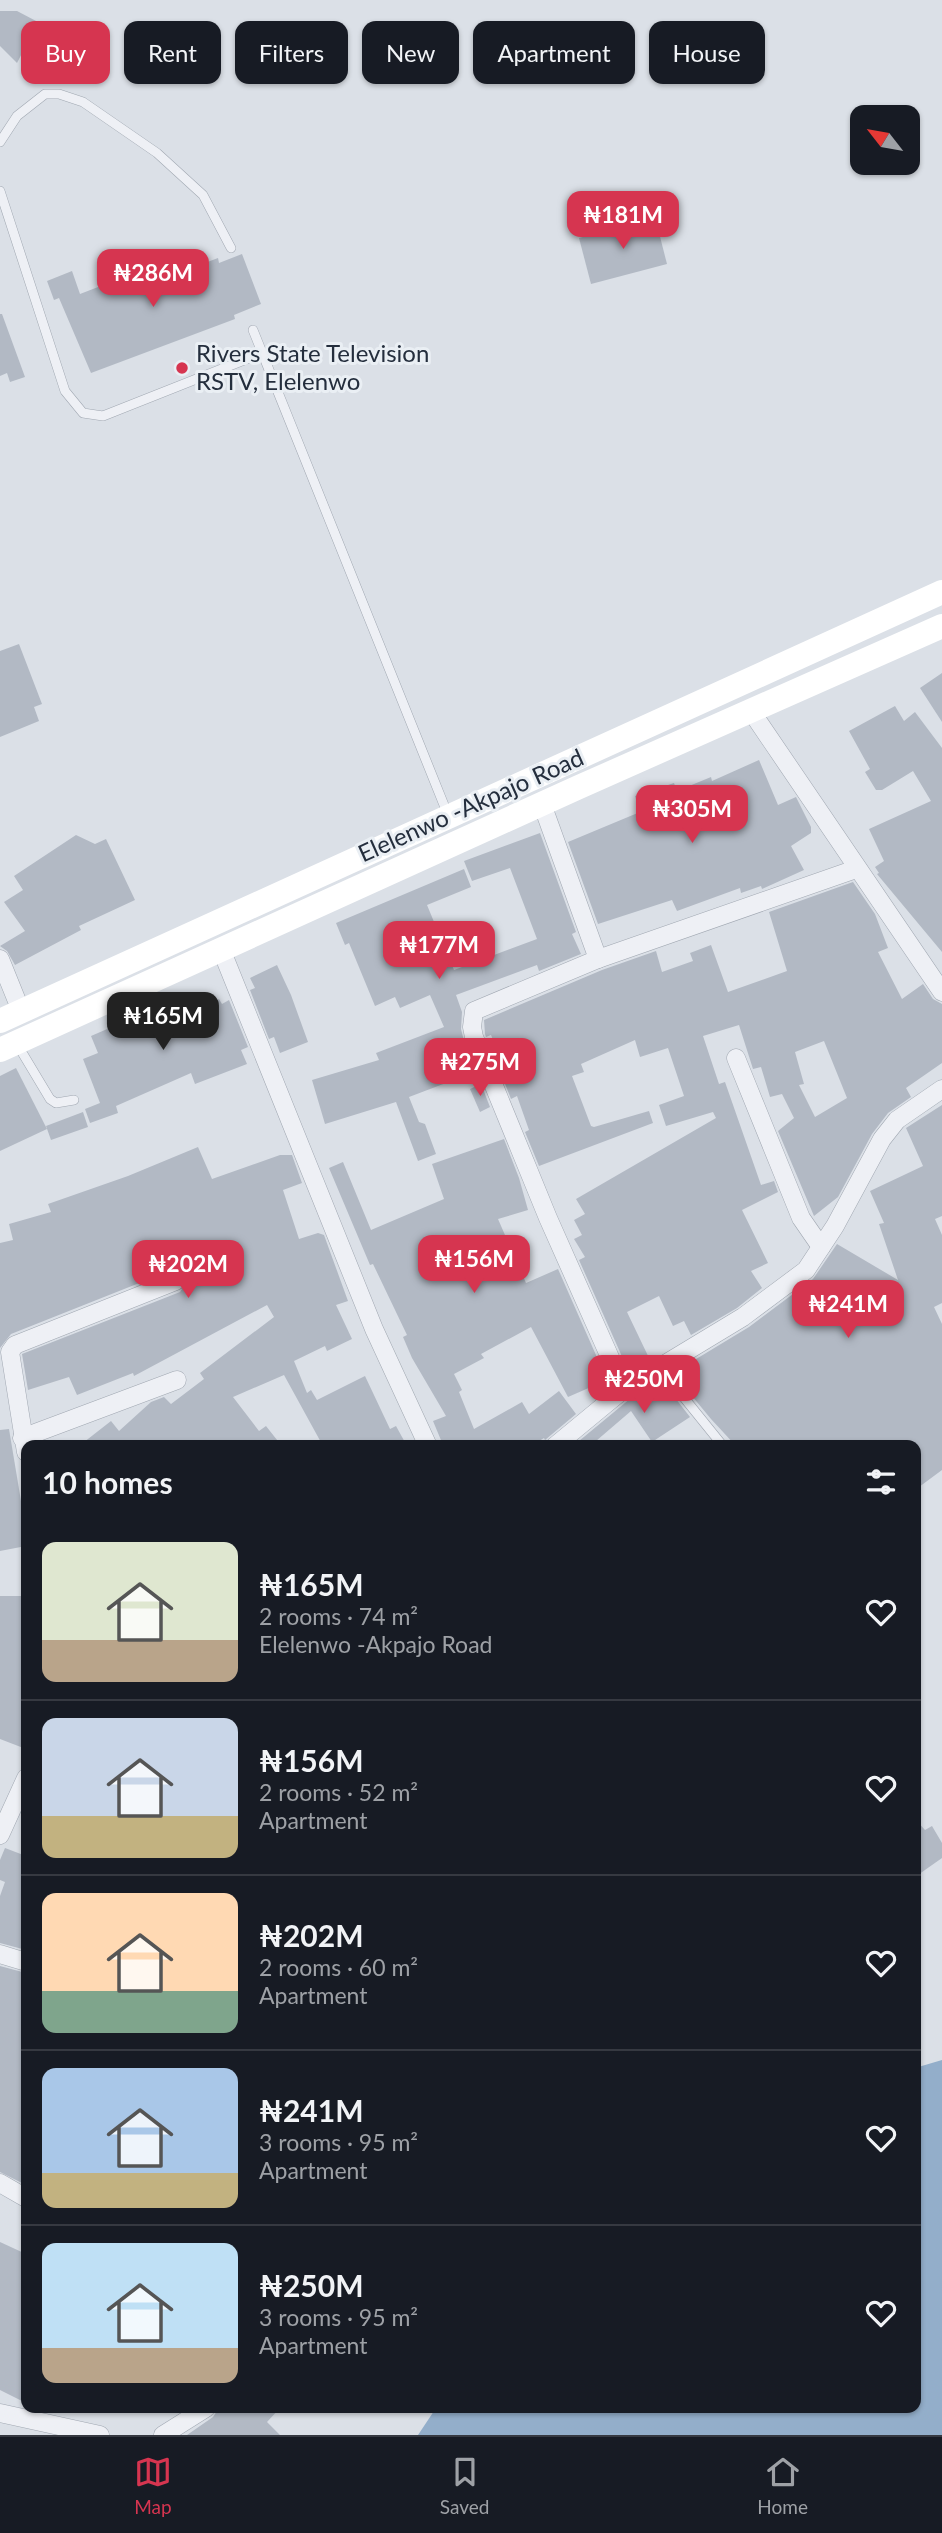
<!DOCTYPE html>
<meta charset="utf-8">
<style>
:root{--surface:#171b24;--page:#242831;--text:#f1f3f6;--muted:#9ea1a6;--line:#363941;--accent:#d63550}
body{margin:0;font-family:Lato,sans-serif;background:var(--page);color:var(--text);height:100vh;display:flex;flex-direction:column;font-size:26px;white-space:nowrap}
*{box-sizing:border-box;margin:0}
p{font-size:23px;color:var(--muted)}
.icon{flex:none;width:38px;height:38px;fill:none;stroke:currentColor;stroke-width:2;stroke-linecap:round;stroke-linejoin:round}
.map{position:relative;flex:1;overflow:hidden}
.panel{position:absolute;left:21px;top:1440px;width:900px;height:973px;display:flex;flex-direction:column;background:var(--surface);border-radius:14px;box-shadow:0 2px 5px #0004}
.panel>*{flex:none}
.top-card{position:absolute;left:21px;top:21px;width:901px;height:63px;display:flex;gap:14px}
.needle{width:46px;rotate:301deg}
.fabs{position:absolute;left:850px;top:105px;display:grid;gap:14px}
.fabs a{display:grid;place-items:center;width:70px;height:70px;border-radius:14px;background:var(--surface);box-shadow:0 2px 5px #0004;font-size:35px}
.price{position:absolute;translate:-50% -60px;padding:0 16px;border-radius:14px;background:var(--accent);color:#fff;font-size:23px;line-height:46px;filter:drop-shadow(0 2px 4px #0008)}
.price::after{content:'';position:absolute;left:50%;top:42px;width:21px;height:16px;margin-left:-10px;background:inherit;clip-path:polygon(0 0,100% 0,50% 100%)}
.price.on{background:#222;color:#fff}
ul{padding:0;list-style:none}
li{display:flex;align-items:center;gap:21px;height:175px;padding:0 21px}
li+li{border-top:2px solid var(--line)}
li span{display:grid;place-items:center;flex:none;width:196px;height:140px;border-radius:14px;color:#555}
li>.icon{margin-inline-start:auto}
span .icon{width:84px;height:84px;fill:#fffc;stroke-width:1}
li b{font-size:30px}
h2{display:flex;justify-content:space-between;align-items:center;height:84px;padding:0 21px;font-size:30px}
.tag{padding:0 24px;border-radius:14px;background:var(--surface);box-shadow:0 2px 5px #0004;font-size:24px;line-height:63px}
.tag.on{background:var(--accent);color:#fff}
.menu{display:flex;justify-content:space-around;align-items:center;height:98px;border-top:2px solid var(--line);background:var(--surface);font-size:19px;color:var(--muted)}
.menu a{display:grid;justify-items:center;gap:4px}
.menu .on{color:var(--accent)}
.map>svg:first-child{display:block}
</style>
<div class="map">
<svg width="942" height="2435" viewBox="0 0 942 2435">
<rect width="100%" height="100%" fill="#dbe0e7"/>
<path fill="#93aeca" d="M942 2060V2435H418L436 2408H915V2068Z"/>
<g fill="#b2b9c4" fill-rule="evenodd">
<path d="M0 11H17L38 22 17 63 0 46Z"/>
<path d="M655 217 667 264 591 284 579 238Z"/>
<path d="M242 254 261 304 234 315 235 319 91 373 59 298 54 300 47 281 72 271 80 294 142 270 147 285 218 258 219 263Z"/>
<path d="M0 314H2L25 377 10 382 7 373 0 376Z"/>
<path d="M19 644 42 704 34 707 39 721 0 737V651Z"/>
<path d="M942 673V722L920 688Z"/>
<path d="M895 706 904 721 915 712 942 748V952L877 874 879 873 875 867 884 861 869 829 931 801 913 771 882 790H876L865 772 870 769 849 731Z"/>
<path d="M759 760 778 805 796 797 811 827V833L791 846 804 870 762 889 761 886 741 893 740 888 677 911 672 900 598 924 568 842 640 812 635 796 674 783 677 791 711 777 712 781Z"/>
<path d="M540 833 576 932 572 934 581 954 539 971 537 965 456 995 462 1012 461 1029 465 1045 456 1049 467 1075 409 1097 419 1122 425 1124 436 1154 418 1161 396 1102 325 1124 312 1080 379 1060 376 1053 444 1027 430 995 400 1008 395 997 375 1006 349 943 345 945 336 923 464 869 471 887 427 905 454 970 537 939 510 868 472 881 464 861Z"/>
<path d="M76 835 95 844 106 839 135 900 79 926 81 930 15 965 7 951 0 946 25 931 4 902 23 890 14 876Z"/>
<path d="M853 882 875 914 888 948 878 952 902 999 923 984 933 999 942 1004V1063L906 1088 911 1097 888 1113 872 1134 838 1197 814 1216 778 1131 794 1118 782 1094 770 1097 761 1067 753 1069 739 1025 703 1036 719 1084 725 1082 761 1185 774 1181 778 1192 742 1210 768 1263 751 1271 762 1288 737 1308 691 1335 684 1321 673 1326 659 1296 627 1312 650 1360 628 1370 579 1260 585 1257 574 1239 582 1235 574 1220 585 1214 576 1199 716 1118 713 1112 666 1126 659 1105 684 1096 668 1048 640 1057 635 1040 581 1064 584 1072 572 1076 591 1126 594 1127 649 1111 653 1123 539 1166 525 1132 529 1130 517 1096 511 1099 502 1076 507 1074 491 1035 486 1037 485 1034 484 1020 602 970 656 951 662 972 693 961 690 953 711 945 728 992 787 971 769 912ZM824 1041 847 1098 815 1117 799 1085 804 1084 795 1052Z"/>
<path d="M277 965 291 995 308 1042 280 1053 274 1037 269 1039 250 990 255 988 250 978Z"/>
<path d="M188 994 196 1011 219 999 222 1004 229 1000 248 1047 241 1050 247 1064 195 1084 191 1073 116 1106 118 1113 90 1123 85 1109 100 1103 83 1059 98 1053 91 1036Z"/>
<path d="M16 1068 47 1129 0 1151V1076Z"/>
<path d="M481 1084 490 1107 480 1112 470 1089Z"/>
<path d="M942 1105V1216L935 1219 942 1235V1303L934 1307 942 1324V1470L915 1490V1446H736L711 1419 673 1373 749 1327 813 1279 837 1244 898 1280 879 1224 884 1223 870 1191 923 1166 906 1128Z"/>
<path d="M83 1112 88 1127 51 1140 46 1126Z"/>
<path d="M504 1139 519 1178 528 1210 498 1219 526 1283 558 1269 607 1380 568 1397 531 1327 481 1354 484 1358 454 1374 462 1390 459 1392 474 1429 522 1402 529 1414 559 1391 576 1414 545 1440 544 1438 531 1446 443 1445 433 1421 446 1416 412 1358 403 1337 407 1335 373 1264 370 1265 329 1168 343 1162 371 1230 444 1199 432 1164Z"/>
<path d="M198 1147 212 1179 280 1155H292L302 1183 283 1190 299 1239 318 1233 324 1235 348 1301 336 1305 352 1339 327 1351 325 1346 294 1361 307 1393 311 1390 317 1400 365 1376 390 1429 396 1426 407 1446H323L284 1375 233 1397 259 1431 266 1426 281 1445 79 1446 111 1421 119 1431 151 1402 164 1397 171 1404 204 1379 200 1373 274 1317 267 1305 134 1376 133 1373 77 1395 69 1377 28 1390 22 1354 180 1292 187 1282 182 1272 172 1270 11 1334 0 1348V1243L13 1240 9 1224 51 1212 48 1204 128 1176Z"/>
<path d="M661 1380 690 1417 652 1442 631 1411 596 1441 599 1446H573L631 1398Z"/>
<path d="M9 1429 26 1531V1546L0 1551V1430Z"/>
<path d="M0 1596H26V1749L0 1739Z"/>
<path d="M915 1819 925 1830 932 1826 942 1843V1858L915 1877Z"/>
<path d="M5 1848 26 1856V1950L0 1943V1896L5 1882 0 1880V1860Z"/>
<path d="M0 1966 26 1973V2185L0 2172Z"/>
<path d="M0 2242 26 2254V2403L0 2390Z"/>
<path d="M219 2408H280L267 2422 280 2435H187L213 2417Z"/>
</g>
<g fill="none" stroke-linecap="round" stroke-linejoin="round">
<defs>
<g id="service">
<path d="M0 142 17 116 45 94H59L83 102 157 153 203 195 231 248"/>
<path d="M0 191 65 391 83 413 103 416 262 353"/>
<path d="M253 330 448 815"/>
<path d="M17 1044 50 1099 56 1103 74 1100"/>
<path d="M660 1368 723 1446"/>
</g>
<g id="minor">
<path d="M751 711 942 992"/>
<path d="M542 804 598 959"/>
<path d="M221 949 374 1329 428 1446"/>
<path d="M0 959 21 1011"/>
<path d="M736 1058 801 1218 821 1247"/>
<path d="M624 1389 548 1218 474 1037 472 1027 474 1011 598 959 856 869"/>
<path d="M22 1438 177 1380"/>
<path d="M555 1446 624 1389 743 1317 806 1270 835 1226 882 1139 897 1120 942 1089"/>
<path d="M26 1452 10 1352 15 1345 176 1281"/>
<path d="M0 1835 26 1778"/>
<path d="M0 1954 26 1962"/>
<path d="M0 2183 26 2198"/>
<path d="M0 2413 100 2435"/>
<path d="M163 2435 206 2408"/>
</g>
</defs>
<use href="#service" stroke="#a0a7b1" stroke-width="10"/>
<use href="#minor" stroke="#a0a7b1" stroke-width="19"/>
<use href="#service" stroke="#eef0f5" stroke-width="9"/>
<use href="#minor" stroke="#eef0f5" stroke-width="18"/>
<g stroke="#fff" stroke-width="24">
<path d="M0 1021 942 592"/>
<path d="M0 1050 579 787 942 626"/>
</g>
</g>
<circle fill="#d63550" stroke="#eaeff4" stroke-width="2.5" cx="182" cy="368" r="7"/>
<g text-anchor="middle" stroke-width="6" stroke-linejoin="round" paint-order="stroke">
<g font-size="24" fill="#242e3d" stroke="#eaeff4" text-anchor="start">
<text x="196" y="362">Rivers State Television<tspan x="196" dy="28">RSTV, Elelenwo</tspan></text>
</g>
<g font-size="24" fill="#242e3d" stroke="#eaeff4">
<text transform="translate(471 806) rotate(-24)" y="8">Elelenwo -Akpajo Road</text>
</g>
</g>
</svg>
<div class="fabs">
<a><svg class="needle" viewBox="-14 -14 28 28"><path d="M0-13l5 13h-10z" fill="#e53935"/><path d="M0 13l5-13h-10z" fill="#9ea1a6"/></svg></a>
</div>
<b class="price" style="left:623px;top:251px">₦181M</b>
<b class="price" style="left:153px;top:309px">₦286M</b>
<b class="price" style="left:692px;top:845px">₦305M</b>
<b class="price" style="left:439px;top:981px">₦177M</b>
<b class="price on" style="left:163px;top:1052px">₦165M</b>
<b class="price" style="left:480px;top:1098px">₦275M</b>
<b class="price" style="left:474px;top:1295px">₦156M</b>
<b class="price" style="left:188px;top:1300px">₦202M</b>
<b class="price" style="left:848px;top:1340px">₦241M</b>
<b class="price" style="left:644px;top:1415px">₦250M</b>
<div class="top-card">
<a class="tag on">Buy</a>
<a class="tag">Rent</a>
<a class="tag">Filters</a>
<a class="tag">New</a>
<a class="tag">Apartment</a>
<a class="tag">House</a>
</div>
<section class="panel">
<h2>10 homes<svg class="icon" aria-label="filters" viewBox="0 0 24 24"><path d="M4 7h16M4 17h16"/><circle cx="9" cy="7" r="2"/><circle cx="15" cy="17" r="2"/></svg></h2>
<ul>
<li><span style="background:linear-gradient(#dfe7d0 70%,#b9a48a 0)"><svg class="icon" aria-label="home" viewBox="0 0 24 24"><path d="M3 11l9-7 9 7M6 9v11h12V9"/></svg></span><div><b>₦165M</b><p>2 rooms · 74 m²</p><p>Elelenwo -Akpajo Road</p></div><svg class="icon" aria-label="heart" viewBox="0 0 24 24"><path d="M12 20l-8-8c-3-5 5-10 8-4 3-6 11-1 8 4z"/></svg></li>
<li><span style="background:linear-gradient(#c9d6e8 70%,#c2b280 0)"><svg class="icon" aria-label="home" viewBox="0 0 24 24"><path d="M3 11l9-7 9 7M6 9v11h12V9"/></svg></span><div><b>₦156M</b><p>2 rooms · 52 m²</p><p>Apartment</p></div><svg class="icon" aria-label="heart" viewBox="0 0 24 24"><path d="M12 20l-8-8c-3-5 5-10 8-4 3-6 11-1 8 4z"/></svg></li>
<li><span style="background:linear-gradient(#ffd9b3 70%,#7fa58c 0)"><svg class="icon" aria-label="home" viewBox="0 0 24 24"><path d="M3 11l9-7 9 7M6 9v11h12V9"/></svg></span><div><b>₦202M</b><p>2 rooms · 60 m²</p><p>Apartment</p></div><svg class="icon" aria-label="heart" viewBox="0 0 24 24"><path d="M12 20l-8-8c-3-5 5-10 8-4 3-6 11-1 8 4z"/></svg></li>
<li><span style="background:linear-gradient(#a9c7e8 75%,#c2b280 0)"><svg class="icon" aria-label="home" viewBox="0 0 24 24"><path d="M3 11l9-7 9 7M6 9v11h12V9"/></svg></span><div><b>₦241M</b><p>3 rooms · 95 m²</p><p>Apartment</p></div><svg class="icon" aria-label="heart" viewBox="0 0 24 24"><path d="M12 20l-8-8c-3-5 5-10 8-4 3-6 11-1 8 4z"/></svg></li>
<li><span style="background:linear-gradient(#bfe0f5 75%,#b9a48a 0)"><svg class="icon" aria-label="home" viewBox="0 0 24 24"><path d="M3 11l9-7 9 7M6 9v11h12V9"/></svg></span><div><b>₦250M</b><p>3 rooms · 95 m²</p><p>Apartment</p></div><svg class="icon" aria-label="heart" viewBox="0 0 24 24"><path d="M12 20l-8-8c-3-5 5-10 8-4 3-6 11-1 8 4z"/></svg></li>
</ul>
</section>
</div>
<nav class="menu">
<a class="on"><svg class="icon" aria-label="map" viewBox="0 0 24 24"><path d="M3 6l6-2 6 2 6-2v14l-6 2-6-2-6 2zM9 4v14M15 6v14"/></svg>Map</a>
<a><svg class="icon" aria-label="saved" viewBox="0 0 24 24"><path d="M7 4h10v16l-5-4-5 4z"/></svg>Saved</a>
<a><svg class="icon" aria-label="home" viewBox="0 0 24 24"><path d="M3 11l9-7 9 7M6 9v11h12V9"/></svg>Home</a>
</nav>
